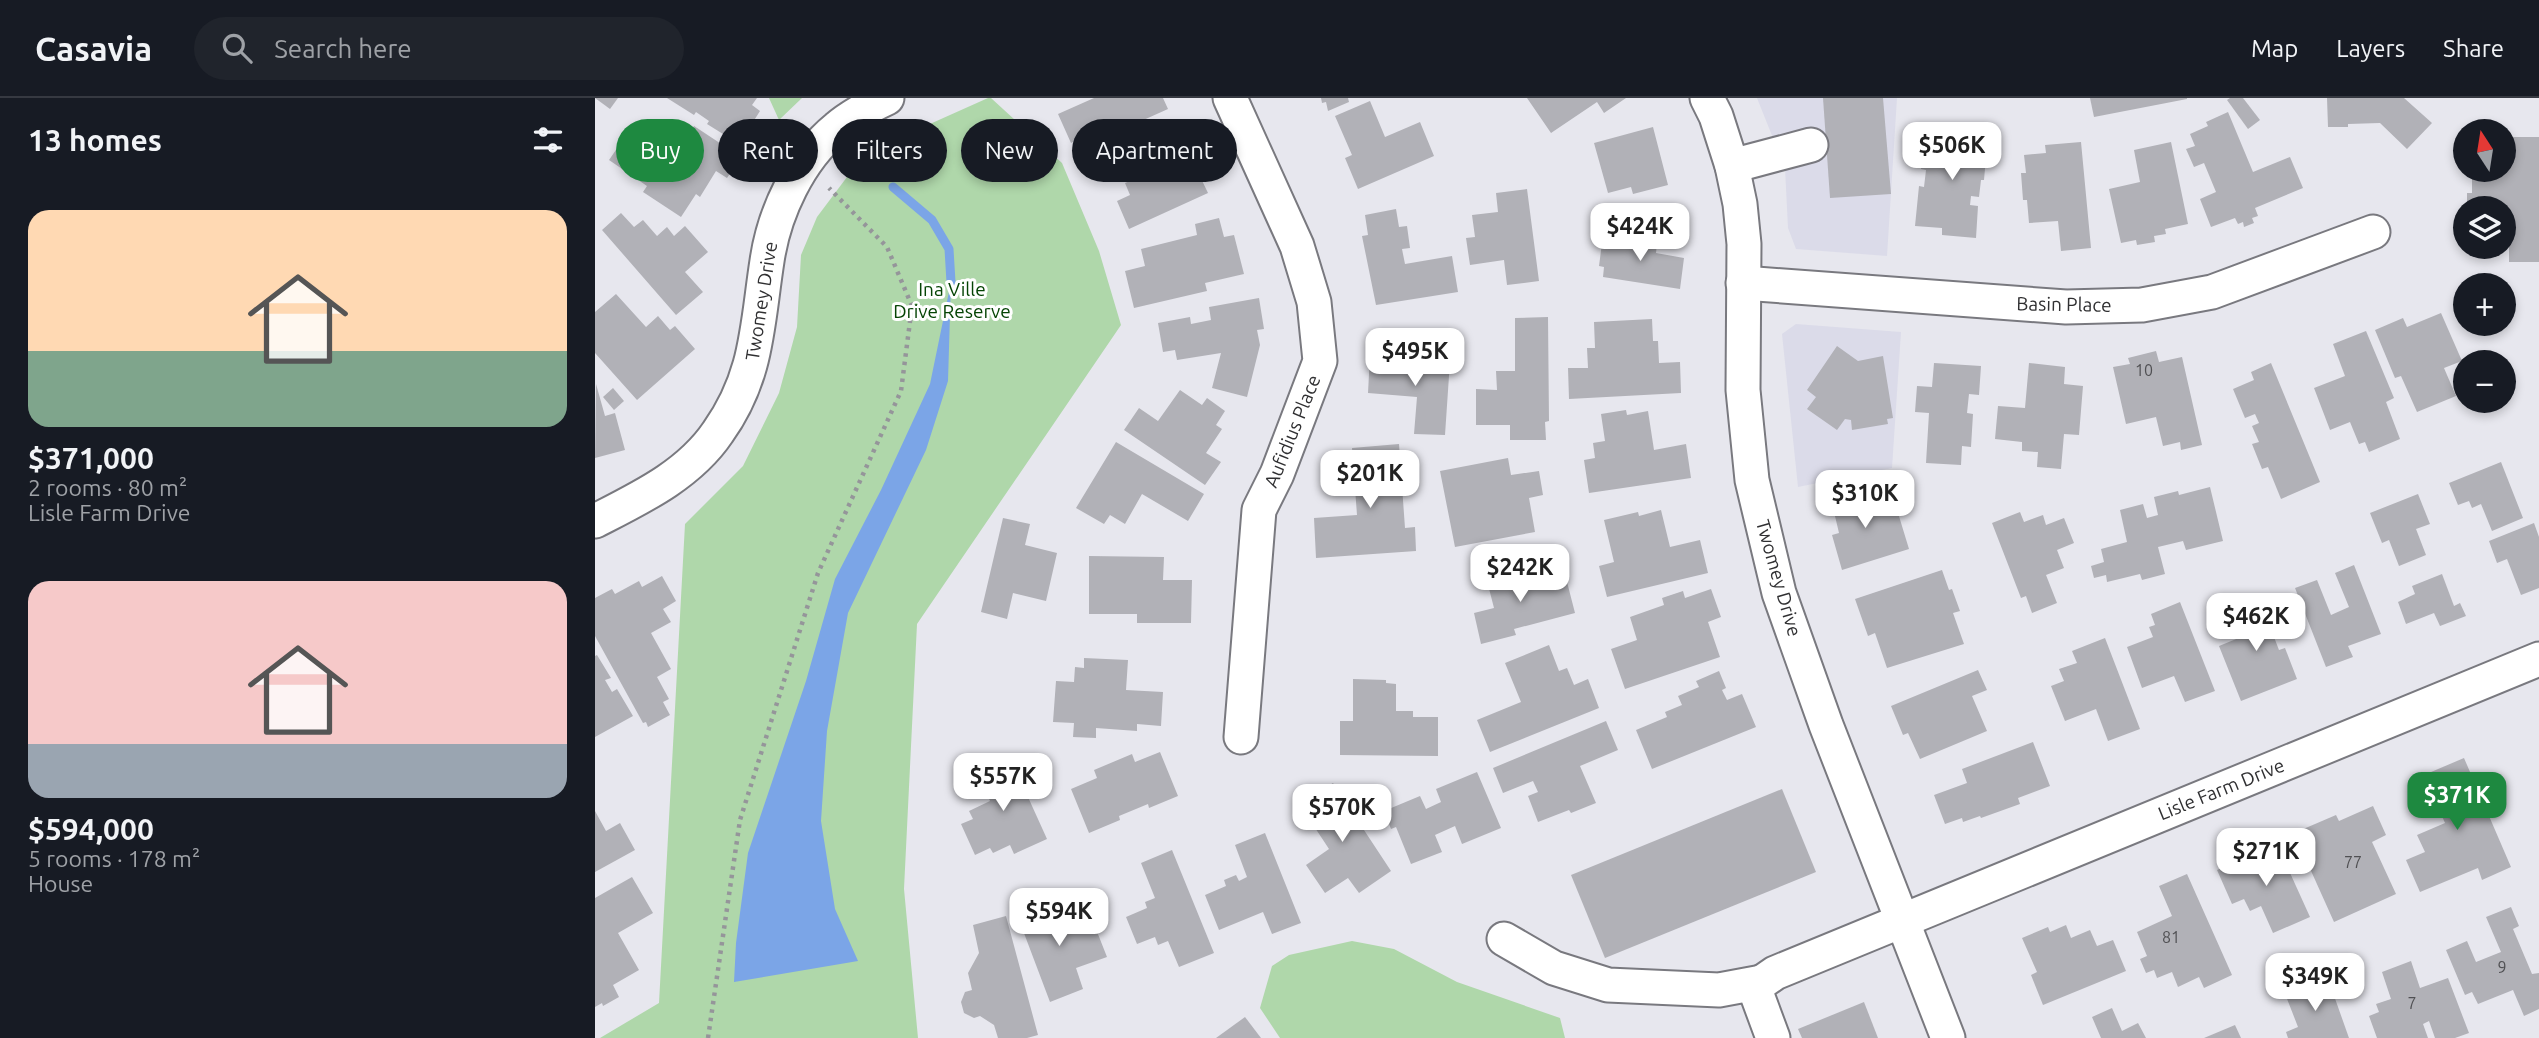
<!DOCTYPE html>
<meta charset="utf-8">
<style>
:root{--surface:#171b24;--page:#20242c;--text:#f1f3f6;--muted:#9ea1a6;--line:#363941;--accent:#1e8940}
body{margin:0;font-family:Ubuntu,sans-serif;background:var(--page);color:var(--text);height:100vh;display:flex;flex-direction:column;font-size:26px;white-space:nowrap}
*{box-sizing:border-box;margin:0}
p{font-size:23px;color:var(--muted)}
.icon{flex:none;width:38px;height:38px;fill:none;stroke:currentColor;stroke-width:2;stroke-linecap:round;stroke-linejoin:round}
.map{position:relative;flex:1;overflow:hidden}
.details{display:flex;flex-direction:column;background:var(--surface);width:595px}
.details>*{flex:none}
.hud{position:absolute;left:21px;top:21px;width:665px;height:63px;display:flex;gap:14px}
.needle{width:46px;rotate:348deg}
.controls{position:absolute;left:1858px;top:21px;display:grid;gap:14px}
.controls a{display:grid;place-items:center;width:63px;height:63px;border-radius:50%;background:var(--surface);box-shadow:0 4px 10px #0003;font-size:35px}
.price{position:absolute;translate:-50% -60px;padding:0 16px;border-radius:14px;background:#fff;color:#222;font-size:23px;line-height:46px;filter:drop-shadow(0 2px 4px #0008)}
.price::after{content:'';position:absolute;left:50%;top:42px;width:21px;height:16px;margin-left:-10px;background:inherit;clip-path:polygon(0 0,100% 0,50% 100%)}
.price.on{background:var(--accent);color:#fff}
ul{padding:0;list-style:none}
li{display:grid;align-content:center;gap:14px;height:371px;padding:0 28px}
li span{display:grid;place-items:center;height:217px;border-radius:21px;color:#555}
li>.icon{margin-inline-start:auto}
span .icon{width:126px;height:126px;fill:#fffc;stroke-width:1}
li b{font-size:30px}
h2{display:flex;justify-content:space-between;align-items:center;height:84px;padding:0 28px;font-size:30px}
.pill{padding:0 24px;border-radius:32px;background:var(--surface);box-shadow:0 4px 10px #0003;font-size:24px;line-height:63px}
.pill.on{background:var(--accent);color:#fff}
header{display:flex;align-items:center;gap:42px;box-sizing:border-box;height:98px;padding:0 35px;background:var(--surface);border-bottom:2px solid var(--line)}
header strong{font-size:33px}
nav{display:flex;gap:38px;margin-inline-start:auto;font-size:24px}
.search{width:490px;height:63px;background:var(--page);display:flex;align-items:center;gap:18px;box-sizing:border-box;padding:0 24px;border-radius:38px;color:var(--muted);font-size:26px}
main{display:flex;flex:1;min-height:0}
.map>svg:first-child{display:block}
</style>
<header>
<strong>Casavia</strong>
<div class="search"><svg class="icon" aria-label="search" viewBox="0 0 24 24"><circle cx="10" cy="10" r="6"/><path d="M15 15l6 6"/></svg>Search here</div>
<nav><a>Map</a><a>Layers</a><a>Share</a></nav>
</header>
<main>
<section class="details">
<h2>13 homes<svg class="icon" aria-label="filters" viewBox="0 0 24 24"><path d="M4 7h16M4 17h16"/><circle cx="9" cy="7" r="2"/><circle cx="15" cy="17" r="2"/></svg></h2>
<ul>
<li><span style="background:linear-gradient(#ffd9b3 65%,#7fa58c 0)"><svg class="icon" aria-label="home" viewBox="0 0 24 24"><path d="M3 11l9-7 9 7M6 9v11h12V9"/></svg></span><div><b>$371,000</b><p>2 rooms · 80 m²</p><p>Lisle Farm Drive</p></div></li>
<li><span style="background:linear-gradient(#f6c9c9 75%,#9aa5b1 0)"><svg class="icon" aria-label="home" viewBox="0 0 24 24"><path d="M3 11l9-7 9 7M6 9v11h12V9"/></svg></span><div><b>$594,000</b><p>5 rooms · 178 m²</p><p>House</p></div></li>
</ul>
</section>
<div class="map">
<svg width="1944" height="940" viewBox="0 0 1944 940">
<rect width="100%" height="100%" fill="#e7e7ee"/>
<g fill="#dbdbe9">
<path d="M1162 0H1302L1292 158 1201 151 1193 130 1190 70Z"/>
<path d="M1201 226 1306 234 1297 370 1203 389 1187 236Z"/>
</g>
<g fill="#afd7aa">
<path d="M174 0H207L184 22Z"/>
<path d="M393 0H396L467 65 504 153 526 227 322 526 309 791 323 940H5L64 905 90 426 148 368 184 295 202 229 206 157 222 119 270 55Z"/>
<path d="M757 843 799 851 862 884 965 920 970 940H685L665 910 677 868 694 857Z"/>
</g>
<path fill="#7ba5e7" d="M356 184 353 283 331 352 253 515 232 633 226 723 240 811 263 863 139 884 141 845 153 755 211 583 240 481 286 392 335 286Z"/>
<g fill="none" stroke-linecap="round" stroke-linejoin="round">
<path stroke="#7ba5e7" stroke-width="9" d="M298 89 337 122 354 151 356 184"/>
</g>
<g fill="#b1b1b7">
<path d="M0 0H23L15 11Z"/>
<path d="M72 0H162L157 7 165 13 144 46 112 26 114 23 101 14 99 17Z"/>
<path d="M499 0H568L573 11 486 50 482 42 476 45 463 16Z"/>
<path d="M726 0H753L754 4 733 13 731 4 727 5Z"/>
<path d="M932 0H1031L1009 15 1002 4 956 35Z"/>
<path d="M1228 0H1288L1296 96 1235 100Z"/>
<path d="M1495 0H1592V1L1499 19Z"/>
<path d="M1635 0H1648L1665 22 1653 31 1632 2Z"/>
<path d="M1732 0H1809L1837 25 1812 51 1785 25 1753 26V29H1733Z"/>
<path d="M775 3 790 39 825 24 839 58 763 91 750 60 757 57 740 18Z"/>
<path d="M1633 14 1658 74 1695 59 1708 90 1660 110 1663 118 1657 120 1659 125 1649 129 1648 124 1643 126 1640 120 1616 129 1605 101 1621 94 1609 65 1599 69 1591 51 1600 48 1595 36 1613 28 1611 24Z"/>
<path d="M583 24 591 42 597 39 608 64 600 68 613 95 534 131 522 103 535 97 530 85 545 79 541 71 555 65 544 41Z"/>
<path d="M73 27 91 39 99 28 146 59 132 80 121 73 105 99 101 96 86 119 48 94 52 88 14 62 34 33 59 49Z"/>
<path d="M1058 29 1073 87 1038 96 1036 89 1013 95 999 45Z"/>
<path d="M1334 31 1388 36 1387 47 1392 48 1389 82H1386L1384 99 1376 98 1375 107 1383 108 1381 140 1347 137V130L1320 128 1324 88 1329 89 1331 72 1326 71 1327 52H1333Z"/>
<path d="M1914 39H1944V164H1914V127H1909V110H1872V95H1877V72H1909V41H1914Z"/>
<path d="M1486 44 1496 150 1466 153 1463 123 1434 125 1432 102H1428L1426 75H1431L1429 57 1451 55 1450 47Z"/>
<path d="M1576 44 1593 126 1570 131 1571 136 1559 138 1560 144 1542 147 1541 142 1526 145 1514 91 1545 84 1539 52Z"/>
<path d="M932 91 944 183 912 187 909 162 875 167 871 140 880 139 877 117 903 114 901 95Z"/>
<path d="M801 111 804 129 812 128 815 150 807 151 810 166 857 158 863 194 781 207 767 138 773 137 770 117Z"/>
<path d="M26 115 39 129 48 122 62 138 72 129 79 138 90 128 113 154 90 174 108 194 81 217 7 132Z"/>
<path d="M624 120 629 139 639 137 649 176 610 185 612 193 539 210 530 173 550 168 546 151 602 137 600 126Z"/>
<path d="M1008 137 1062 145 1061 155 1089 160 1085 191 1008 179 1009 169 1004 168Z"/>
<path d="M21 196 51 229 63 218 75 232 80 228 100 251 42 302 0 255V214Z"/>
<path d="M664 200 669 231 662 232 665 247 652 299 617 290 626 255 582 262 580 252 568 254 563 225 595 219 596 226 616 222 614 209Z"/>
<path d="M1846 215 1867 263 1849 270 1861 298 1822 314 1806 278 1800 280 1780 232 1808 220 1812 229Z"/>
<path d="M953 219 954 323 950 324 951 342H915V327H881V291L902 292 901 273H920V220Z"/>
<path d="M1057 221 1058 243H1063L1064 265 1085 264 1086 295 974 301 973 270H993L992 250H1000L999 224Z"/>
<path d="M1771 233 1799 300 1791 304 1805 341 1774 354 1770 344 1764 346 1755 324 1735 332 1719 290 1750 278 1738 246Z"/>
<path d="M1242 248 1263 263 1288 258 1298 320 1292 321 1293 326 1257 332 1256 322 1250 321 1242 332 1212 311 1221 299 1212 292Z"/>
<path d="M1561 253 1564 264 1587 259 1607 347 1586 352 1585 344 1568 348 1561 319 1531 326 1518 269 1535 266 1533 260Z"/>
<path d="M775 257 855 263 850 337 819 336 822 299 773 295Z"/>
<path d="M1339 265 1386 268 1384 297 1374 296 1372 315 1378 316 1376 349 1367 348 1366 367 1331 365 1334 315 1320 314 1322 288 1337 289Z"/>
<path d="M1434 265 1470 269 1469 286 1488 288 1484 337 1469 336 1466 371 1442 369 1443 354 1427 353V344L1400 341 1403 308 1430 310Z"/>
<path d="M1676 265 1725 384 1686 401 1673 369 1667 371 1657 346 1664 344 1657 328 1664 325 1660 316 1650 320 1638 291 1659 282 1656 274Z"/>
<path d="M1 286 10 318 20 315 30 352 0 360Z"/>
<path d="M18 290 29 303 19 312 8 299Z"/>
<path d="M585 292 607 307 612 300 630 313 621 327 627 331 611 355 626 364 610 387 529 332 544 310 563 323Z"/>
<path d="M1031 312 1032 317 1053 313 1059 352 1091 346 1096 380 994 395 989 362 1000 360 998 345 1010 343 1006 316Z"/>
<path d="M521 344 609 396 593 423 547 396 530 426 515 417 509 426 481 410Z"/>
<path d="M804 346 810 430 820 429 821 453 721 460 719 420 762 417 757 350Z"/>
<path d="M913 360 916 377 944 373 948 397 934 400 940 434 860 449 845 373Z"/>
<path d="M1906 364 1928 420 1897 433 1886 406 1877 410 1874 403 1863 407 1854 385Z"/>
<path d="M1266 388 1274 413 1300 405 1314 451 1247 472 1237 437 1244 435 1235 397Z"/>
<path d="M1615 389 1628 443 1591 452 1588 443 1563 449 1570 476 1547 482 1545 476 1512 484 1511 477 1499 480 1496 468 1509 464 1506 451 1532 444 1525 412 1548 406 1552 420 1563 417 1559 399 1583 393 1584 397Z"/>
<path d="M1823 396 1835 426 1821 431 1831 457 1804 468 1794 442 1787 445 1775 415Z"/>
<path d="M1066 412 1075 449 1105 442 1113 475 1012 499 1004 468 1019 464 1009 422 1043 414 1044 418Z"/>
<path d="M1425 414 1429 424 1448 417 1451 427 1469 420 1479 445 1462 452 1469 470 1451 477 1462 505 1437 515 1431 498 1426 500 1397 425Z"/>
<path d="M408 420 435 426 430 447 462 455 451 503 418 495 412 521 386 514Z"/>
<path d="M1939 425 1944 439V490L1926 497 1912 461 1902 465 1894 443Z"/>
<path d="M494 458 569 459 568 482H597L596 525H542V516H494Z"/>
<path d="M927 466 933 490 971 480 980 515 919 531 921 537 886 546 879 515 899 510 890 475Z"/>
<path d="M1759 467 1786 536 1753 548 1758 559 1731 569 1700 490 1722 482 1736 517 1754 509 1740 475Z"/>
<path d="M1347 472 1354 492 1357 491 1365 513 1358 515 1369 546 1292 570 1280 535 1273 538 1260 501Z"/>
<path d="M1847 476 1859 508 1865 505 1871 518 1845 528 1839 515 1811 526 1803 504 1820 496 1817 488Z"/>
<path d="M67 478 81 503 68 511 76 524 56 535 76 571 62 579 74 601 68 604 75 617 53 629 51 624 48 625 0 538V500L17 491 20 496 44 483 47 489Z"/>
<path d="M1116 491 1126 519 1113 524 1125 559 1030 591 1016 551 1042 542 1035 519 1069 507 1067 500 1088 493 1090 500Z"/>
<path d="M1662 495 1684 552 1690 550 1702 581 1646 603 1624 548 1651 537 1638 505Z"/>
<path d="M1585 504 1620 593 1590 604 1579 578 1547 590 1532 549 1558 539 1554 529 1560 527 1556 516Z"/>
<path d="M1510 540 1545 631 1513 643 1501 611 1470 623 1456 588 1469 583 1464 571 1482 565 1477 553Z"/>
<path d="M954 547 964 573 972 570 979 587 993 581 1004 610 895 654 882 622 926 604 910 565Z"/>
<path d="M2 557 16 580 10 582 17 594 22 591 38 618 0 639V558Z"/>
<path d="M489 560 533 562 531 592 568 594 566 628 542 626V633L501 630V640L478 639 479 625 458 624 461 583 479 584 480 569 489 570Z"/>
<path d="M1383 572 1392 592 1377 598 1392 633 1325 661 1313 635 1308 637 1296 608Z"/>
<path d="M1124 573 1131 590 1127 592 1132 602 1147 596 1161 629 1057 671 1041 632 1072 619 1070 614 1087 607 1083 598 1104 589 1101 583Z"/>
<path d="M758 581 791 582V585L801 586V613H818V619H843V658L745 657V623H758Z"/>
<path d="M1011 623 1023 652 985 668 1001 705 976 715 974 712 943 724 933 698 943 694 938 683 908 695 898 670Z"/>
<path d="M1438 644 1455 688 1423 700 1425 706 1386 720 1385 718 1368 724 1367 720 1350 726 1339 697 1372 685 1367 671Z"/>
<path d="M565 654 583 698 554 710 553 706 524 718 525 722 494 735 476 691 502 680 499 672 537 656 540 664Z"/>
<path d="M414 657 452 741 419 756 415 747 398 755 395 750 380 757 366 726 378 721 374 713 395 703 381 672Z"/>
<path d="M1869 660 1916 769 1887 782 1883 770 1825 794 1811 762 1830 754 1822 737 1850 725 1829 677Z"/>
<path d="M882 674 906 730 867 746 860 728 840 737 847 754 816 766 801 729 796 731 789 713 825 698 831 711 846 704 841 691Z"/>
<path d="M738 685 796 773 764 795 753 780 730 795 711 767 734 751 705 707Z"/>
<path d="M1187 691 1221 774 1010 860 976 777Z"/>
<path d="M1778 708 1791 737 1777 744 1801 796 1739 824 1699 735 1741 717 1744 723Z"/>
<path d="M0 713 11 733 25 725 40 752 0 774Z"/>
<path d="M670 735 706 825 677 836 668 814 624 832 610 797 631 788 629 782 641 777 644 783 652 779 640 747Z"/>
<path d="M1682 746 1715 819 1678 835 1666 808 1655 813 1649 801 1637 806 1622 772Z"/>
<path d="M577 752 619 855 584 869 573 843 563 847 560 839 542 846 531 819 552 810 550 804 560 800 546 765Z"/>
<path d="M1592 776 1637 877 1609 890 1604 879 1583 889 1577 874 1562 880 1559 872 1551 875 1545 861 1552 858 1542 834 1577 818 1564 788Z"/>
<path d="M37 779 58 815 23 835 44 872 18 887 24 899 8 908 7 905 0 909V800Z"/>
<path d="M460 799 474 835 499 826 512 859 481 870 488 891 455 904 421 814Z"/>
<path d="M1916 809 1924 828 1918 831 1937 876 1944 875V911L1929 918 1918 892 1883 906 1877 894 1870 897 1851 852 1872 843 1881 864 1906 854 1891 819Z"/>
<path d="M411 818 443 937 432 940H403L399 927 385 918 379 920 369 915 366 904 370 894 377 892 373 875 384 855 378 827Z"/>
<path d="M1471 827 1476 840 1495 832 1502 848 1518 842 1531 873 1448 907 1436 877 1442 874 1427 840 1453 829 1455 834Z"/>
<path d="M1816 863 1825 890 1853 880 1874 935 1860 940H1840L1834 923 1828 926 1833 940H1782L1774 918 1784 914 1781 906 1796 901 1787 874Z"/>
<path d="M1718 881 1724 897 1737 892 1754 940H1693L1691 934 1703 929 1689 893Z"/>
<path d="M1269 904 1283 940H1207L1203 931Z"/>
<path d="M1517 910 1527 933 1543 925 1551 940H1506L1497 919Z"/>
<path d="M650 919 666 940H621Z"/>
<path d="M1640 927 1646 940H1609Z"/>
</g>
<g fill="none" stroke-linecap="round" stroke-linejoin="round">
<defs>
<g id="minor">
<path d="M635 0 702 148 719 204 725 263 682 376 664 412 646 639"/>
<path d="M1112 0 1121 18 1137 68 1145 106 1149 146 1148 292 1157 382 1184 495 1231 627 1353 940"/>
<path d="M1137 68 1216 47"/>
<path d="M1148 185 1471 209 1547 207 1617 194 1778 134"/>
<path d="M0 423C45 400 94 377 123 334 163 278 162 227 172 163 179 115 204 61 242 30 257 17 275 8 292 0"/>
<path d="M909 841 959 870 1013 887 1124 892 1167 884"/>
<path d="M1178 940 1161 894 1167 884 1180 875 1944 561"/>
</g>
</defs>
<use href="#minor" stroke="#79797f" stroke-width="37"/>
<path stroke="#95959a" stroke-width="4.5" stroke-dasharray="3.5 5" stroke-linecap="butt" d="M113 940 145 722 223 475 306 293 317 208 292 149 234 90"/>
<use href="#minor" stroke="#fff" stroke-width="33"/>
</g>
<g text-anchor="middle" stroke-width="6" stroke-linejoin="round" paint-order="stroke">
<g font-size="16" fill="#505053">
<text x="1549" y="278">10</text>
<text x="1758" y="770">77</text>
<text x="1576" y="845">81</text>
<text x="1907" y="875">9</text>
<text x="1817" y="911">7</text>
</g>
<g font-size="19" fill="#054404" stroke="#fff">
<text x="357" y="198">Ina Ville<tspan x="357" dy="22">Drive Reserve</tspan></text>
</g>
<g font-size="19" fill="#303032" stroke="#fff">
<text transform="translate(166 203) rotate(-81)" y="7">Twomey Drive</text>
<text transform="translate(1469 206) rotate(1)" y="7">Basin Place</text>
<text transform="translate(697 333) rotate(-68)" y="7">Aufidius Place</text>
<text transform="translate(1184 480) rotate(74)" y="7">Twomey Drive</text>
<text transform="translate(1626 691) rotate(-22)" y="7">Lisle Farm Drive</text>
</g>
</g>
</svg>
<div class="controls">
<a><svg class="needle" viewBox="-14 -14 28 28"><path d="M0-13l5 13h-10z" fill="#e53935"/><path d="M0 13l5-13h-10z" fill="#9ea1a6"/></svg></a>
<a><svg class="icon" aria-label="layers" viewBox="0 0 24 24"><path d="M12 4l9 5-9 5-9-5zM3 14l9 5 9-5"/></svg></a>
<a>+</a>
<a>−</a>
</div>
<b class="price" style="left:1357px;top:84px">$506K</b>
<b class="price" style="left:1045px;top:165px">$424K</b>
<b class="price" style="left:820px;top:290px">$495K</b>
<b class="price" style="left:775px;top:412px">$201K</b>
<b class="price" style="left:1270px;top:432px">$310K</b>
<b class="price" style="left:925px;top:506px">$242K</b>
<b class="price" style="left:1661px;top:555px">$462K</b>
<b class="price" style="left:408px;top:715px">$557K</b>
<b class="price on" style="left:1862px;top:734px">$371K</b>
<b class="price" style="left:747px;top:746px">$570K</b>
<b class="price" style="left:1671px;top:790px">$271K</b>
<b class="price" style="left:464px;top:850px">$594K</b>
<b class="price" style="left:1720px;top:915px">$349K</b>
<div class="hud">
<a class="pill on">Buy</a>
<a class="pill">Rent</a>
<a class="pill">Filters</a>
<a class="pill">New</a>
<a class="pill">Apartment</a>
</div>
</div>
</main>
